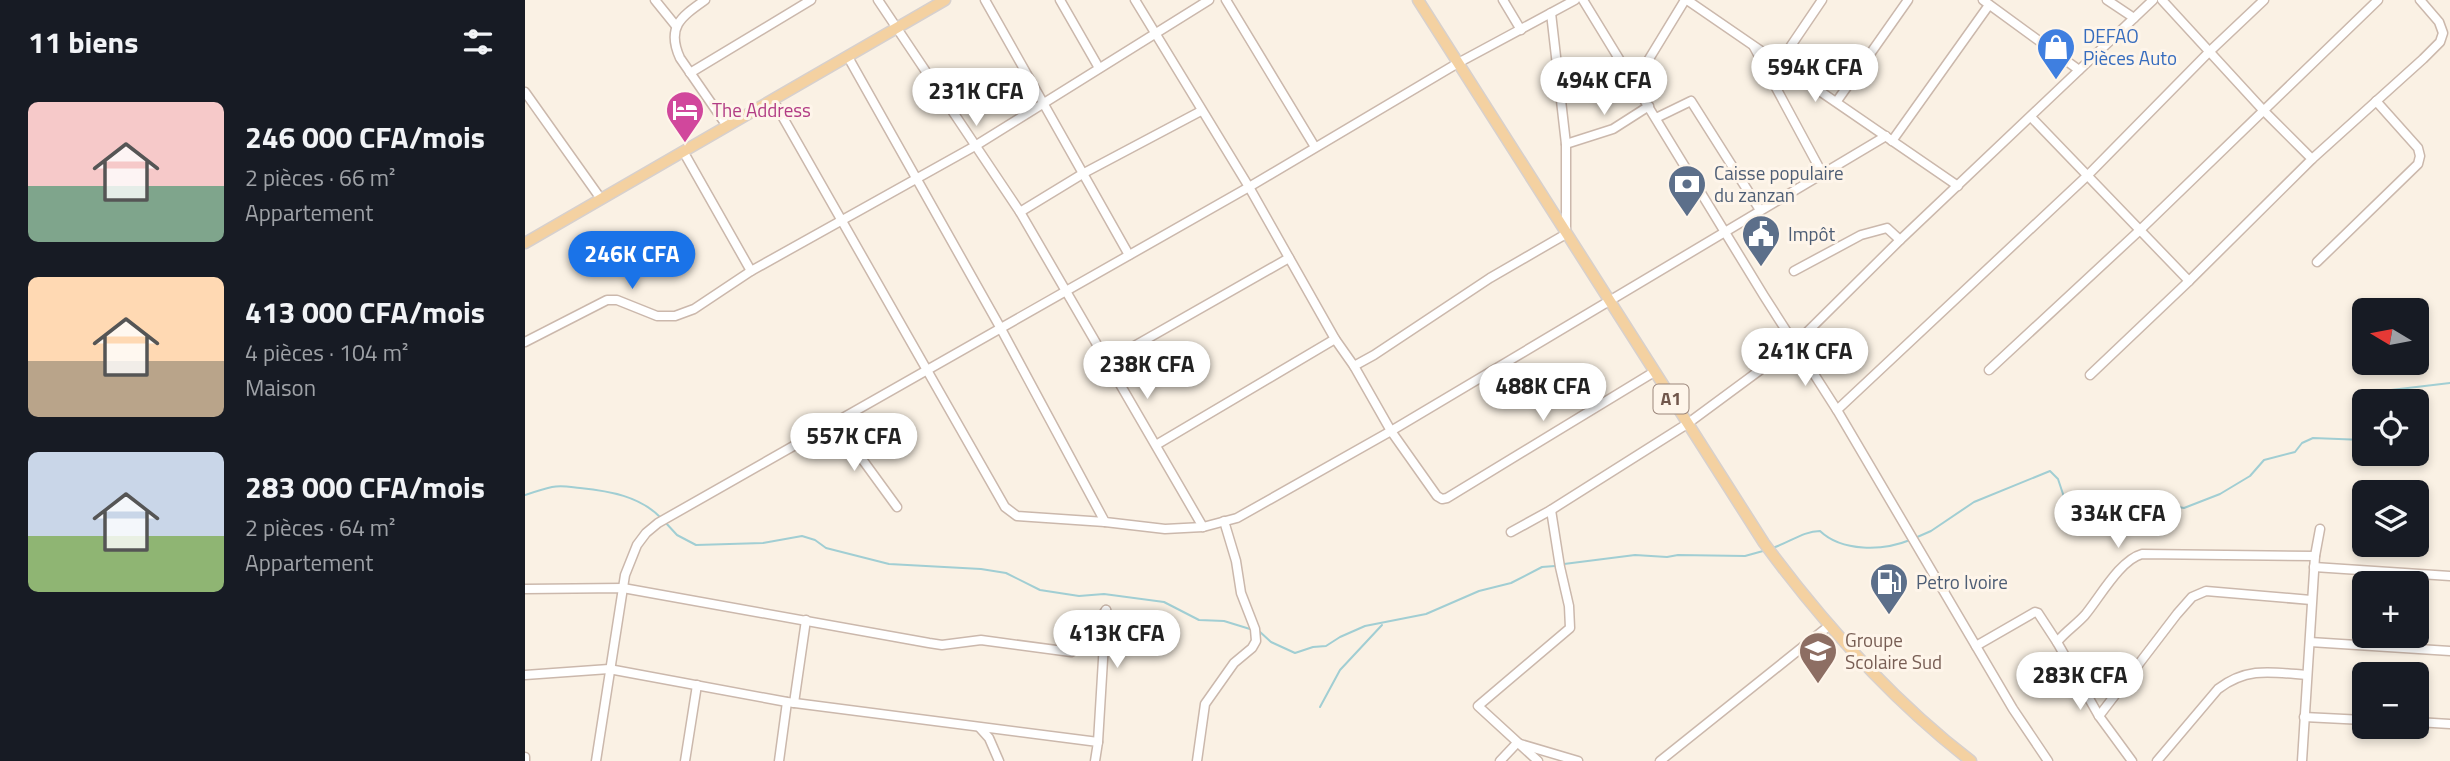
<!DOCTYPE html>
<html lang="fr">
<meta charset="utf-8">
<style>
:root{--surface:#171b24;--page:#242831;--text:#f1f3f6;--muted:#9ea1a6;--accent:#1a73e8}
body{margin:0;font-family:"Titillium Web",sans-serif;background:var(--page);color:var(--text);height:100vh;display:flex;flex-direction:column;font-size:26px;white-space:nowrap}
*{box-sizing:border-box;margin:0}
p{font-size:23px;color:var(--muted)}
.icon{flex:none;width:38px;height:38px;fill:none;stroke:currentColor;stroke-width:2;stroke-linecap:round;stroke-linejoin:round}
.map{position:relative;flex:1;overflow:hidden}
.side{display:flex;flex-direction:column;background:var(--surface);width:525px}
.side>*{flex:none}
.needle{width:46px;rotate:280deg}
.tools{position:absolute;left:1827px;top:298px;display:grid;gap:14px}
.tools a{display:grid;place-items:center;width:77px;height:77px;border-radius:10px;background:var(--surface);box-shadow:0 4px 10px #0003;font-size:35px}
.price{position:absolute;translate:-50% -60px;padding:0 16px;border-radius:24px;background:#fff;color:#222;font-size:23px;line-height:46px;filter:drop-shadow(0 2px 4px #0008)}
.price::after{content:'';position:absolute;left:50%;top:42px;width:21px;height:16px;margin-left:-10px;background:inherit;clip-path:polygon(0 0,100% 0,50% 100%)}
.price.selected{background:var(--accent);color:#fff}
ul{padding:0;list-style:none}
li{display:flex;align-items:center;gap:21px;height:175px;padding:0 28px}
li span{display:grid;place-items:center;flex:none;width:196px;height:140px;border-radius:10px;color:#555}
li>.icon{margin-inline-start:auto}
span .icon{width:84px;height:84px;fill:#fffc;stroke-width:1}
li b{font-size:30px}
h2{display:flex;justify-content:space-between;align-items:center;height:84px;padding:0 28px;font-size:30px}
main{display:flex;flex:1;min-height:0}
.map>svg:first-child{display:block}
</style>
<main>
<section class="side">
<h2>11 biens<svg class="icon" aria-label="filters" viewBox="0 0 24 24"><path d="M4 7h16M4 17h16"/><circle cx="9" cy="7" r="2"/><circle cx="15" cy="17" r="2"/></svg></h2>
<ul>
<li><span style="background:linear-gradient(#f6c9c9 60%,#7fa58c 0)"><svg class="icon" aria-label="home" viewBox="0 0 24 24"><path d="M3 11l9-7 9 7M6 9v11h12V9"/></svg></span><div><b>246 000 CFA/mois</b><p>2 pièces · 66 m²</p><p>Appartement</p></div></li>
<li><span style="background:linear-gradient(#ffd9b3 60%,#b9a48a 0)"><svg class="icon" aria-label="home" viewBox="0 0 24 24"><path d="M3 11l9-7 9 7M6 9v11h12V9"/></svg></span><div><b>413 000 CFA/mois</b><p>4 pièces · 104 m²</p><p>Maison</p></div></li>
<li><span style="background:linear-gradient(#c9d6e8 60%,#8fb573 0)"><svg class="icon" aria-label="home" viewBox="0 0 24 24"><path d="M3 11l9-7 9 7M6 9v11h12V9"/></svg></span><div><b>283 000 CFA/mois</b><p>2 pièces · 64 m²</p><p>Appartement</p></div></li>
</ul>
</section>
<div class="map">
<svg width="1925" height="761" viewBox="0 0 1925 761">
<rect width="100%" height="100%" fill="#faf1e4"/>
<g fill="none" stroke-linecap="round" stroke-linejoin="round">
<g stroke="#a1ced3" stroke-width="2">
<path d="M1852 401 1866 390 1925 383"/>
<path d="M0 495C9 492 18 489 27 487 37 485 45 487 55 488 84 491 115 496 136 518"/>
<path d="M140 522 152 535 171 545 238 543 277 536 290 540 301 548 364 564 456 569 481 573 515 590 554 596 579 594 639 602 674 620 699 621 725 629"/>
<path d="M1390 538 1406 531 1449 502 1525 471 1533 479 1540 500 1596 506 1626 502 1659 508 1695 494 1725 476 1739 460 1770 452 1777 443 1788 438 1839 440"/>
<path d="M1247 548C1264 543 1278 531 1295 531 1317 552 1358 551 1385 540"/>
<path d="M1039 564 1110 555 1142 557 1153 555 1220 556 1238 551"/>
<path d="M734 631 746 642 770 653 788 647 801 646 815 637 840 626 901 614 954 591 986 583 1017 567 1030 566"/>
<path d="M795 707 815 670 857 625"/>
</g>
<defs>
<g id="minor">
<path d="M130 0 151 26"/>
<path d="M180 0C156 17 141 27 155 58L202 126"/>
<path d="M353 0 495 212 678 527"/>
<path d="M460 0 604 255"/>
<path d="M535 0 574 68"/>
<path d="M610 0 724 187 810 339 829 366 866 431 912 496 917 499 922 498 1129 372"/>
<path d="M701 0 790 147"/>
<path d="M978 0 996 30"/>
<path d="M1058 0 1239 296 1312 410 1488 709 1523 761"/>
<path d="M1162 0 1433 186"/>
<path d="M1458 0 1554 70"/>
<path d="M1582 0 1609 18"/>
<path d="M1229 47 1297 173"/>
<path d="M323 57 475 327 580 522 640 529 678 527 712 518 866 431 1361 136"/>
<path d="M1255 62 1297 0"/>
<path d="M165 73 286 0"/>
<path d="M1110 82 1160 0"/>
<path d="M0 92 76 199"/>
<path d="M248 100 480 507 492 516 580 522"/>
<path d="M1312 101 1383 0"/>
<path d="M1506 117 1664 281 1787 159 1738 110 1637 0"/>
<path d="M1131 118 1166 101 1235 210"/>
<path d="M1367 141 1464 5"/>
<path d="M1041 144 1088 129 1124 106"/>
<path d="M158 151 226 271"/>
<path d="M1787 159 1898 59 1915 42 1918 33 1914 22 1895 0"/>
<path d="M495 212 559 173 676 111"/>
<path d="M1792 262 1893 164 1895 156 1893 148 1851 101"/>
<path d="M1269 271 1336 235 1362 228 1375 240"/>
<path d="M0 342 82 300H92L132 316H150L169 309 226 271 450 146 684 0"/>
<path d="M583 361 764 258"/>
<path d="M829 366 849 355 965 278 1041 234V144L1026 13"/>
<path d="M1464 370 1615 230 1853 0"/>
<path d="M1565 375 1664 281"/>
<path d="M1312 410 1563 175 1684 52 1739 0"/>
<path d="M310 422 372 507"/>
<path d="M631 445 810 339"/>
<path d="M986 532 1026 510 1162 424 1269 345 1375 240 1628 0"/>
<path d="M1789 567 1925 576"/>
<path d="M0 589 98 588 404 643 417 645 456 640 546 652 554 648 581 610"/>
<path d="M1532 642 1574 716 1607 761"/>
<path d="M1785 642 1925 651"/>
<path d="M1451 646 1510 612 1513 613 1532 642C1541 631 1551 625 1560 615 1575 597 1595 560 1617 554L1790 556"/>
<path d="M0 675 84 669 262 702 573 742 570 761"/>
<path d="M269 703 281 620"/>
<path d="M1574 716 1652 614 1667 597 1681 591 1786 600"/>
<path d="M1779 717 1839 720"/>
<path d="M1892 722 1925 724"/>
<path d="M455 728 464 738 474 761"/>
<path d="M573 742 581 610"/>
<path d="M0 757V761"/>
<path d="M71 761 100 575 112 545 121 533 133 523 724 187 933 63 1050 0"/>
<path d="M160 761 172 685"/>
<path d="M254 761 262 702"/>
<path d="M672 761 680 704 709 663 727 648 731 641 730 629 716 593 711 561 699 521"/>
<path d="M975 761 992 743 1053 761"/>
<path d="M1013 761 953 706 1045 628 1044 606 1035 567 1026 510"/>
<path d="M1135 761 1305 625"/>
<path d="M1632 761 1693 689C1722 667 1746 672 1781 675"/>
<path d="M1777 761 1790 556 1795 529"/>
</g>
<g id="major">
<path d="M893 0 1239 543C1298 623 1367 700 1446 761"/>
<path d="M0 243 420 0"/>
</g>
</defs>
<use href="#minor" stroke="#cbb8ac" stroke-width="11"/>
<use href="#major" stroke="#d7d0cd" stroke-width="13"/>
<use href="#minor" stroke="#fff" stroke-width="8"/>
<use href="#major" stroke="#f4d1a1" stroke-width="10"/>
</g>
<defs>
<symbol id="shop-pin" viewBox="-11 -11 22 30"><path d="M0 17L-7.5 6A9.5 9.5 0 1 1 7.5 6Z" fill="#3f7fe0" stroke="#fef5ea"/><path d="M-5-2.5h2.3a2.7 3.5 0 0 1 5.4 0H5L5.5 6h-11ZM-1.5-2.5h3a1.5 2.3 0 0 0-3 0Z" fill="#fff"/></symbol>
<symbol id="hotel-pin" viewBox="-11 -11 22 30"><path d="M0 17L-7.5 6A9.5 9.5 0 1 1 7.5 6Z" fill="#d1479c" stroke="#fef5ea"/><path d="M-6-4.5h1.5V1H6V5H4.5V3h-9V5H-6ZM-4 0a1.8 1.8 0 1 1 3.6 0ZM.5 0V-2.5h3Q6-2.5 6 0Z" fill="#fff"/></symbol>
<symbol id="bank-pin" viewBox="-11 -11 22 30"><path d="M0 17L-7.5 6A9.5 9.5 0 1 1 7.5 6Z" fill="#5c6f8a" stroke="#fef5ea"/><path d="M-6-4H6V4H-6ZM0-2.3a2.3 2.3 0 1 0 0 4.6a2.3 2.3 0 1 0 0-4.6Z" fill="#fff"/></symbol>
<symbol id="civic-pin" viewBox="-11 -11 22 30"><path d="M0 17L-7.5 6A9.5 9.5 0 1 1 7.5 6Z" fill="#5c6f8a" stroke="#fef5ea"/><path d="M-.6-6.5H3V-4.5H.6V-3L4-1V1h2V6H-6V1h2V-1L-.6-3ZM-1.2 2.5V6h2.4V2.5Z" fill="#fff"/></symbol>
<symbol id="fuel-pin" viewBox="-11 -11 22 30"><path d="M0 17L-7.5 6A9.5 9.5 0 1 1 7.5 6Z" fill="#5c6f8a" stroke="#fef5ea"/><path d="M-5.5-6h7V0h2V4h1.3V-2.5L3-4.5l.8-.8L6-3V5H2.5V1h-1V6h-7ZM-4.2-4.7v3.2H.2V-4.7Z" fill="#fff"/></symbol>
<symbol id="school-pin" viewBox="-11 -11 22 30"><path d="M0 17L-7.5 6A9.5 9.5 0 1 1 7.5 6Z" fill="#8d6e63" stroke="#fef5ea"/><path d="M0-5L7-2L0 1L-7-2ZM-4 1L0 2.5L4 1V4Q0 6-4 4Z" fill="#fff"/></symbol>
</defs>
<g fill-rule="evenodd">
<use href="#shop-pin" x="1509" y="25" width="44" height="60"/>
<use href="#hotel-pin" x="138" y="88" width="44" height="60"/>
<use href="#bank-pin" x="1140" y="162" width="44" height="60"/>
<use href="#civic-pin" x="1214" y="212" width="44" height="60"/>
<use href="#fuel-pin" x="1342" y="560" width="44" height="60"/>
<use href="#school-pin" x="1271" y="629" width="44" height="60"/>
</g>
<g text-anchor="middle" stroke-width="6" stroke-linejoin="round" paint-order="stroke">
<rect fill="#fef5ea" stroke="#9b867b" stroke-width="2" x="1128.5" y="384.5" width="35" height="29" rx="5"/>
<g font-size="18" font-weight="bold" fill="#71574c">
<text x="1146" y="405">A1</text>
</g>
<g font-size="19" fill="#366cbe" stroke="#fef5ea" text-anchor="start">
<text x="1558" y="43">DEFAO<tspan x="1558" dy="22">Pièces Auto</tspan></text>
</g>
<g font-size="19" fill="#b23c85" stroke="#fef5ea" text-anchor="start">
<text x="187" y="117">The Address</text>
</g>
<g font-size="19" fill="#4e5e75" stroke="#fef5ea" text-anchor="start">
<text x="1189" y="180">Caisse populaire<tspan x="1189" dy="22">du zanzan</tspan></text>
<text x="1263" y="241">Impôt</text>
<text x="1391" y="589">Petro Ivoire</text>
</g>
<g font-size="19" fill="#785e54" stroke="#fef5ea" text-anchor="start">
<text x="1320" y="647">Groupe<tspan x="1320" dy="22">Scolaire Sud</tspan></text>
</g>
</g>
</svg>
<div class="tools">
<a><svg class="needle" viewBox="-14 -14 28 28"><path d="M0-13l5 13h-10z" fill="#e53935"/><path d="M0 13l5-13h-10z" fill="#9ea1a6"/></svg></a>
<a><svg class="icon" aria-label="locate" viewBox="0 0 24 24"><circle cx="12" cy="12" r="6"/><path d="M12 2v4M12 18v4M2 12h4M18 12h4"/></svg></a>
<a><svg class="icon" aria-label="layers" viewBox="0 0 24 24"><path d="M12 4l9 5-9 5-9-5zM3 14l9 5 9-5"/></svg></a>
<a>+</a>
<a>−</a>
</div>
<b class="price" style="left:1290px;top:104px">594K CFA</b>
<b class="price" style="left:1079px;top:117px">494K CFA</b>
<b class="price" style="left:451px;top:128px">231K CFA</b>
<b class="price selected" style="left:107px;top:291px">246K CFA</b>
<b class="price" style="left:1280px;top:388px">241K CFA</b>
<b class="price" style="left:622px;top:401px">238K CFA</b>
<b class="price" style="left:1018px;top:423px">488K CFA</b>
<b class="price" style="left:329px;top:473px">557K CFA</b>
<b class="price" style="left:1593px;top:550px">334K CFA</b>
<b class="price" style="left:592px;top:670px">413K CFA</b>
<b class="price" style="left:1555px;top:712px">283K CFA</b>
</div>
</main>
